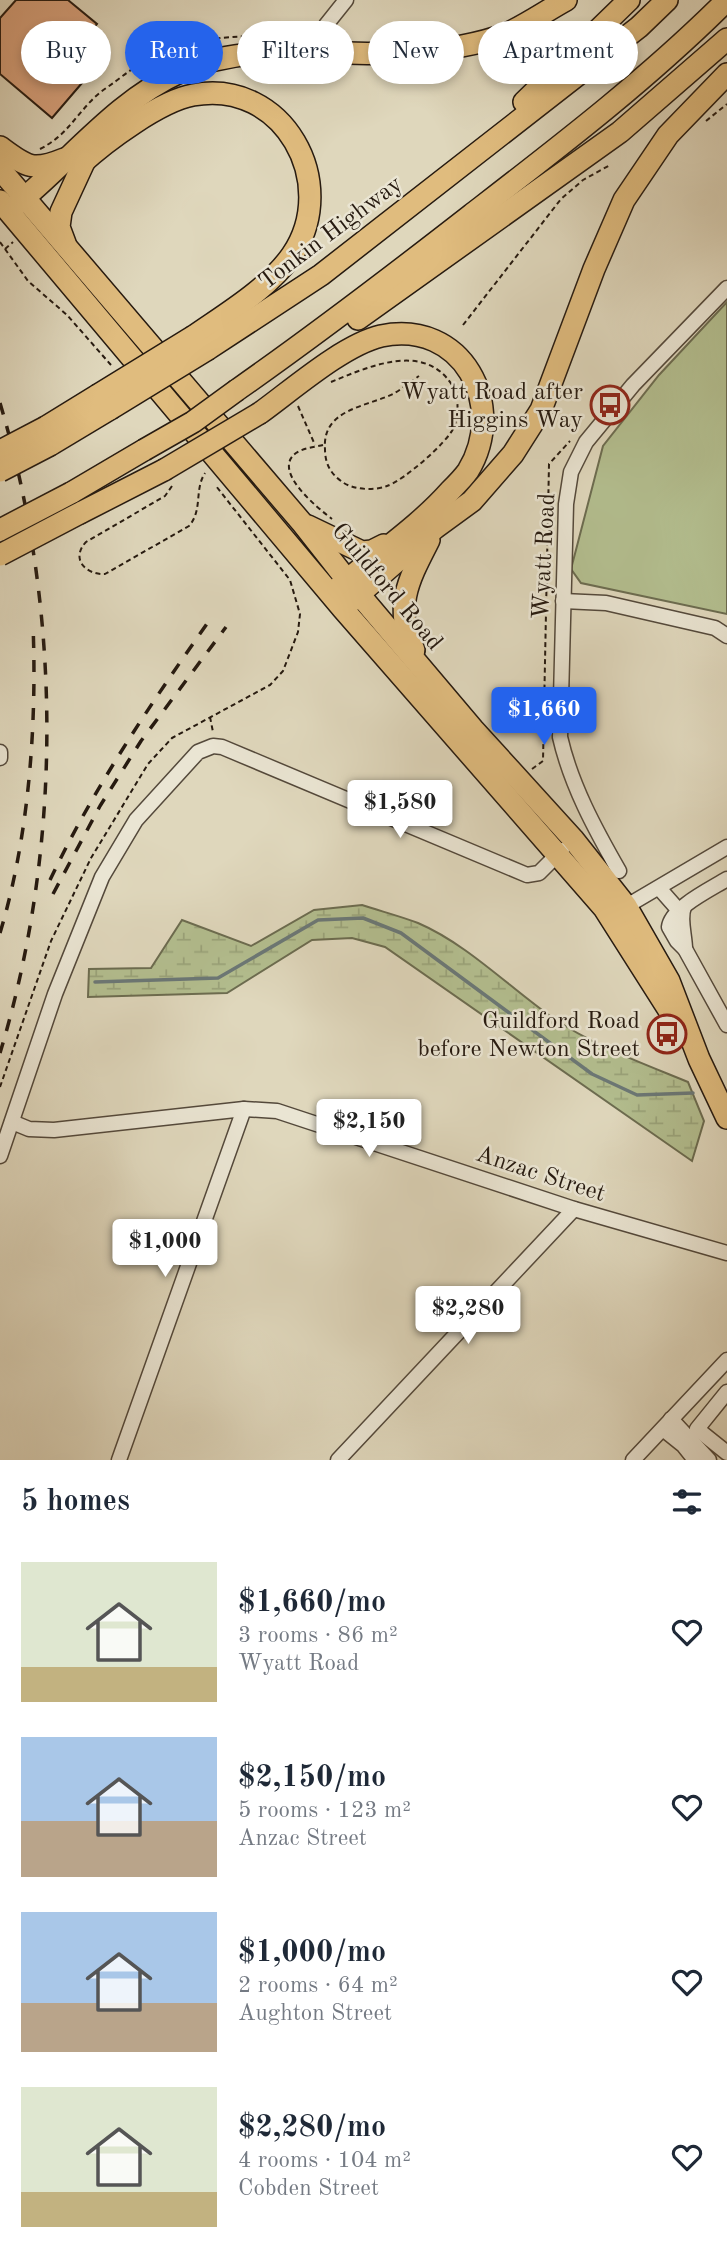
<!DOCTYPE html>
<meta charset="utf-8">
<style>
:root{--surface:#fff;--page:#f6f6f7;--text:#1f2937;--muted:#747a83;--accent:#2563eb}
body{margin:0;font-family:"Old Standard TT",serif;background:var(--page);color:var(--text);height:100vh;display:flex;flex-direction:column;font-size:26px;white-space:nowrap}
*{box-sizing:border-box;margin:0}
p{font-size:23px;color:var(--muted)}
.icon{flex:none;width:38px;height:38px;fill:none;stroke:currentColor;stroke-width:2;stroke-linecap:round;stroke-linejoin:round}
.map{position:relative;height:1460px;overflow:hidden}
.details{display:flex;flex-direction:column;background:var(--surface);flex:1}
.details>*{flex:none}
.banner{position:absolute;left:21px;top:21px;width:686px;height:63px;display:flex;gap:14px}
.price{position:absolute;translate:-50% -60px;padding:0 16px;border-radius:7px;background:#fff;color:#222;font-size:23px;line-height:46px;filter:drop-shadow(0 2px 4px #0008)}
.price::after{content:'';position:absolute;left:50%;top:42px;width:21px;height:16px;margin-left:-10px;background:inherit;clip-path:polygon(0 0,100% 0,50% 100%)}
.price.current{background:var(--accent);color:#fff}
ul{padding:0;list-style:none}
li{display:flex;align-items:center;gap:21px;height:175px;padding:0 21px}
li span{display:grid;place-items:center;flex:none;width:196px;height:140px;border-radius:0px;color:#555}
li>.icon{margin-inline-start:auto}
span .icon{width:84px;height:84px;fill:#fffc;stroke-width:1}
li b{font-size:30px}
h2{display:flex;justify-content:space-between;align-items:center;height:84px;padding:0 21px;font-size:30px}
.chip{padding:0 24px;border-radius:32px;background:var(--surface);box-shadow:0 4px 10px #0003;font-size:24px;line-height:63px}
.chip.current{background:var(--accent);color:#fff}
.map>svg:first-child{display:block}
</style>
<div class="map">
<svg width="727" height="1460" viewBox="0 0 727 1460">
<defs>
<pattern id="wetland-marsh" width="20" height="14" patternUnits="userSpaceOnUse" patternTransform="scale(1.75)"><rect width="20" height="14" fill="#b3be8f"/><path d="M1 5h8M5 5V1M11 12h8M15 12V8" fill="none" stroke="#9aa37a"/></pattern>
</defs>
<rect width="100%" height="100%" fill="#dfd7bc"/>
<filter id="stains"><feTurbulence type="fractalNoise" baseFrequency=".00286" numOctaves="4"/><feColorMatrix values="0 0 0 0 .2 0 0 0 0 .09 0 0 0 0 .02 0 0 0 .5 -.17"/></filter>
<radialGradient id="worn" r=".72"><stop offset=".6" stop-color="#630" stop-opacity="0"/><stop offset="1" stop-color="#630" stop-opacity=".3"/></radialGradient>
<path fill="#b3be8f" stroke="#6c6c50" stroke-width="2" d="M727 302V614L581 583 571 569 603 446 659 375Z"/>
<path fill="url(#wetland-marsh)" stroke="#6c6c50" stroke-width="2" d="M362 905C380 911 400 916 418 923 467 944 510 988 553 1018 594 1046 642 1063 688 1082L704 1121 692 1161 385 947 352 938 312 940 227 993 88 997 89 969 151 968 182 920 251 946 314 910Z"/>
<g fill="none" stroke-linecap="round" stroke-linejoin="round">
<path stroke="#6b7877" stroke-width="3.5" d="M95 982 218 978 318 920 363 918 401 933 592 1074 637 1095 693 1093"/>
</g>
<path fill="#d9a27d" stroke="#261a10" stroke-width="2" d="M16 0H68L97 24 74 52 94 69 52 118 0 74V18Z"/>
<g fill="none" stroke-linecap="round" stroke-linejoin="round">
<defs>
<g id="minor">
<path d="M326 25 346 0"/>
<path d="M563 601 606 603 715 628 727 636"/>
<path d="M0 752V758"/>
<path d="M619 871C595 829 571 785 560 737L566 504 571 472 586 442 633 385 727 288"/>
<path d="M727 879C711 889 671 908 669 927L677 941 685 949 727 1025"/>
<path d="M659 888 681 913"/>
<path d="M684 907C679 918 685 936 685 949"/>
<path d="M620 910 727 847"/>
<path d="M12 1122 29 1129 54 1130 244 1109 277 1111 574 1209 727 1253"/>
<path d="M0 1156 55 994 102 877 136 820 198 752 213 746 222 747 527 875 539 873 562 850"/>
<path d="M727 1392 697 1429 727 1453"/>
<path d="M671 1419 709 1460"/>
<path d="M663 1429 683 1445 695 1460"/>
<path d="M119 1460 244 1109"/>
<path d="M338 1460 574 1209"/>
<path d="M633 1460 727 1360"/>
</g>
<g id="highway">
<path d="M524 102 629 0"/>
<path d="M0 147C27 167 32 172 64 159"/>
<path d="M81 164C106 141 160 101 193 95 283 78 341 183 292 255 268 289 227 313 194 336"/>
<path d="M0 169 303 524 347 580 473 729 573 839 626 906 669 981 699 1059 727 1118"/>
<path d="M0 201 343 609 604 908 672 1015"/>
<path d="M16 205C70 161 116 101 180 72 255 38 339 59 417 52 446 49 478 45 506 34 526 25 546 11 566 0"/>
<path d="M65 243 59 227 61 212 85 160"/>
<path d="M358 319 620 132 727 39"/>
<path d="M208 349 321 275 639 27 667 0"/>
<path d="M237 390C317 334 394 275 471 215 559 147 648 79 727 0"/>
<path d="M260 413C292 390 343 345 381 336 462 319 508 405 468 471 463 478 456 485 450 491 417 528 375 555 338 588"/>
<path d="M46 427 98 395"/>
<path d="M50 445 110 409"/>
<path d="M71 493 144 450"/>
<path d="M80 513 164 470"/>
<path d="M308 526 362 552 372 551 384 545"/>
<path d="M350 602 435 528 472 501 513 454 541 410 594 269 624 200 668 135 727 74"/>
<path d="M414 650C393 607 409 579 429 540"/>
</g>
</defs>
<use href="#minor" stroke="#54493b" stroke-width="17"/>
<use href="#highway" stroke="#261a10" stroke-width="24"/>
<g stroke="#261a10" stroke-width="2" stroke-dasharray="5 3.5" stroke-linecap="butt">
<path d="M706 121 727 104"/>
<path d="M40 149C65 136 72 121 91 101 98 93 108 87 116 81 162 45 195 38 252 36"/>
<path d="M0 242 28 281 67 315 111 365"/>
<path d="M5 249 13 242"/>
<path d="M463 325 561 199 583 180 610 165"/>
<path d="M331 382C368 367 424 341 452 385 459 397 459 414 454 427 448 442 403 481 387 486 374 491 352 490 341 481 330 473 325 463 325 449 322 409 366 407 393 394 402 389 410 382 419 376"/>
<path d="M298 406 315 445"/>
<path d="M323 445C315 447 303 448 296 453 271 471 319 509 332 519"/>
<path d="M172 486 165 496 86 542C70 559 86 575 105 574L189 526C203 510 194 490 205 473"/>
<path d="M210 717 213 732"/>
<path d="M532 769 543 761 549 464 570 441"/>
<path d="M0 1087 51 941 91 858 148 764 172 738 270 685 283 671 298 632 300 614 290 580 216 486"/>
</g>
<use href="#minor" stroke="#eae5d3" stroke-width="14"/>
<use href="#highway" stroke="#e0bc7e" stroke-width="21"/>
<g stroke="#261a10" stroke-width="3.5" stroke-dasharray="12 12" stroke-linecap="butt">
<path d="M0 403C62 611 63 845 0 1053"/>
<path d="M50 880C94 787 152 702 211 618"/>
<path d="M53 894 100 806 141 741 226 627"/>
<path d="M0 933C29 837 37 724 33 625"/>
</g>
<defs>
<g id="highway-bridge">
<path d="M98 395 194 336"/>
<path d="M110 409 208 349"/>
<path d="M144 450 193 422 237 390"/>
<path d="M0 451 46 427"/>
<path d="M164 470 260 413"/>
<path d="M0 471 50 445"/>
<path d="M0 530 71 493"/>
<path d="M0 555 80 513"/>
</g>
</defs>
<use href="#highway-bridge" stroke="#261a10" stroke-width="24" stroke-linecap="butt"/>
<use href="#highway-bridge" stroke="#e0bc7e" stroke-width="21"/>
</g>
<defs>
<symbol id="bus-ring" viewBox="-11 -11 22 22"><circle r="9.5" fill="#eae5d3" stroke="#8f2418" stroke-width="1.5"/><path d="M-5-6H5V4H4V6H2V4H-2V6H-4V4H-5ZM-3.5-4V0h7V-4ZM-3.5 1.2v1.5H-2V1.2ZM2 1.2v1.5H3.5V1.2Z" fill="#8f2418"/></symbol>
</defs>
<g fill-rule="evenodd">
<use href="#bus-ring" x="588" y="383" width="44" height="44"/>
<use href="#bus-ring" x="645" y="1012" width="44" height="44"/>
</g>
<g text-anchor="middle" stroke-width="5" stroke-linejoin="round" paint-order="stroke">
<g font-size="24" fill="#261a10" stroke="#eae5d3">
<text transform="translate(330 232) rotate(-37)" y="8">Tonkin Highway</text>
<text transform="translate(543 556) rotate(-87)" y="8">Wyatt Road</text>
<text transform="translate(388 586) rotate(50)" y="8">Guildford Road</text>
<text transform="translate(541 1173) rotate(18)" y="8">Anzac Street</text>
</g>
<g font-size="24" fill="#261a10" stroke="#eae5d3" text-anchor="end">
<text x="583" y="399">Wyatt Road after<tspan x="583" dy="28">Higgins Way</tspan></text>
<text x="640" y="1028">Guildford Road<tspan x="640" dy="28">before Newton Street</tspan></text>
</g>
</g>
<rect width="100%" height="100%" filter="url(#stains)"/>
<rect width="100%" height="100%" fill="url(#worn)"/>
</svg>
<b class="price current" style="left:544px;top:747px">$1,660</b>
<b class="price" style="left:400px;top:840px">$1,580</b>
<b class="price" style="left:369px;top:1159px">$2,150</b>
<b class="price" style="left:165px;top:1279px">$1,000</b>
<b class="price" style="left:468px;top:1346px">$2,280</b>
<div class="banner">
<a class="chip">Buy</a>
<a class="chip current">Rent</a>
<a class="chip">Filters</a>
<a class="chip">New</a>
<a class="chip">Apartment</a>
</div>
</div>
<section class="details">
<h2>5 homes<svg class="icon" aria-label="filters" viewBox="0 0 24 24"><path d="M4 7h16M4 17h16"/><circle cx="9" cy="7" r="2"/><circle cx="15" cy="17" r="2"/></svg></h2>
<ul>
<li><span style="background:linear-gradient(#dfe7d0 75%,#c2b280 0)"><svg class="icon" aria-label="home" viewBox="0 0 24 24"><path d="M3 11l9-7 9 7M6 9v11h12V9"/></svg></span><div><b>$1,660/mo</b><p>3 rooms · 86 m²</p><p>Wyatt Road</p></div><svg class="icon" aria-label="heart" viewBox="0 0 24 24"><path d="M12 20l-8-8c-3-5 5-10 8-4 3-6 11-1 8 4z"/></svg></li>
<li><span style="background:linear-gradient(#a9c7e8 60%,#b9a48a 0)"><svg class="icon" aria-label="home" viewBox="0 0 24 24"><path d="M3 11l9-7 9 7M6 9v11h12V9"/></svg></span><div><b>$2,150/mo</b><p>5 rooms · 123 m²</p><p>Anzac Street</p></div><svg class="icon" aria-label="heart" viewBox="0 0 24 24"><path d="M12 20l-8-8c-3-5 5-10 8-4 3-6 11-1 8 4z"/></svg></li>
<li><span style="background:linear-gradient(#a9c7e8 65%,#b9a48a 0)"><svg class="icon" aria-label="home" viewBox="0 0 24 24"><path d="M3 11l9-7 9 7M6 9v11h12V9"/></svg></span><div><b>$1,000/mo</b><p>2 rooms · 64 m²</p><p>Aughton Street</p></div><svg class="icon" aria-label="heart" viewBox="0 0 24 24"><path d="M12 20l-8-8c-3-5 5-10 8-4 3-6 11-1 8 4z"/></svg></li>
<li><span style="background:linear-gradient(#dfe7d0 75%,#c2b280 0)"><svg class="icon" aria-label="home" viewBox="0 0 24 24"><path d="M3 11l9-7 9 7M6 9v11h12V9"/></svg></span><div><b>$2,280/mo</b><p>4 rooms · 104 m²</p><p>Cobden Street</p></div><svg class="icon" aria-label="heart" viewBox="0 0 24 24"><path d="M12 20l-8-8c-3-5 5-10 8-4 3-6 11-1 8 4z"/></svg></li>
</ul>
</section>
